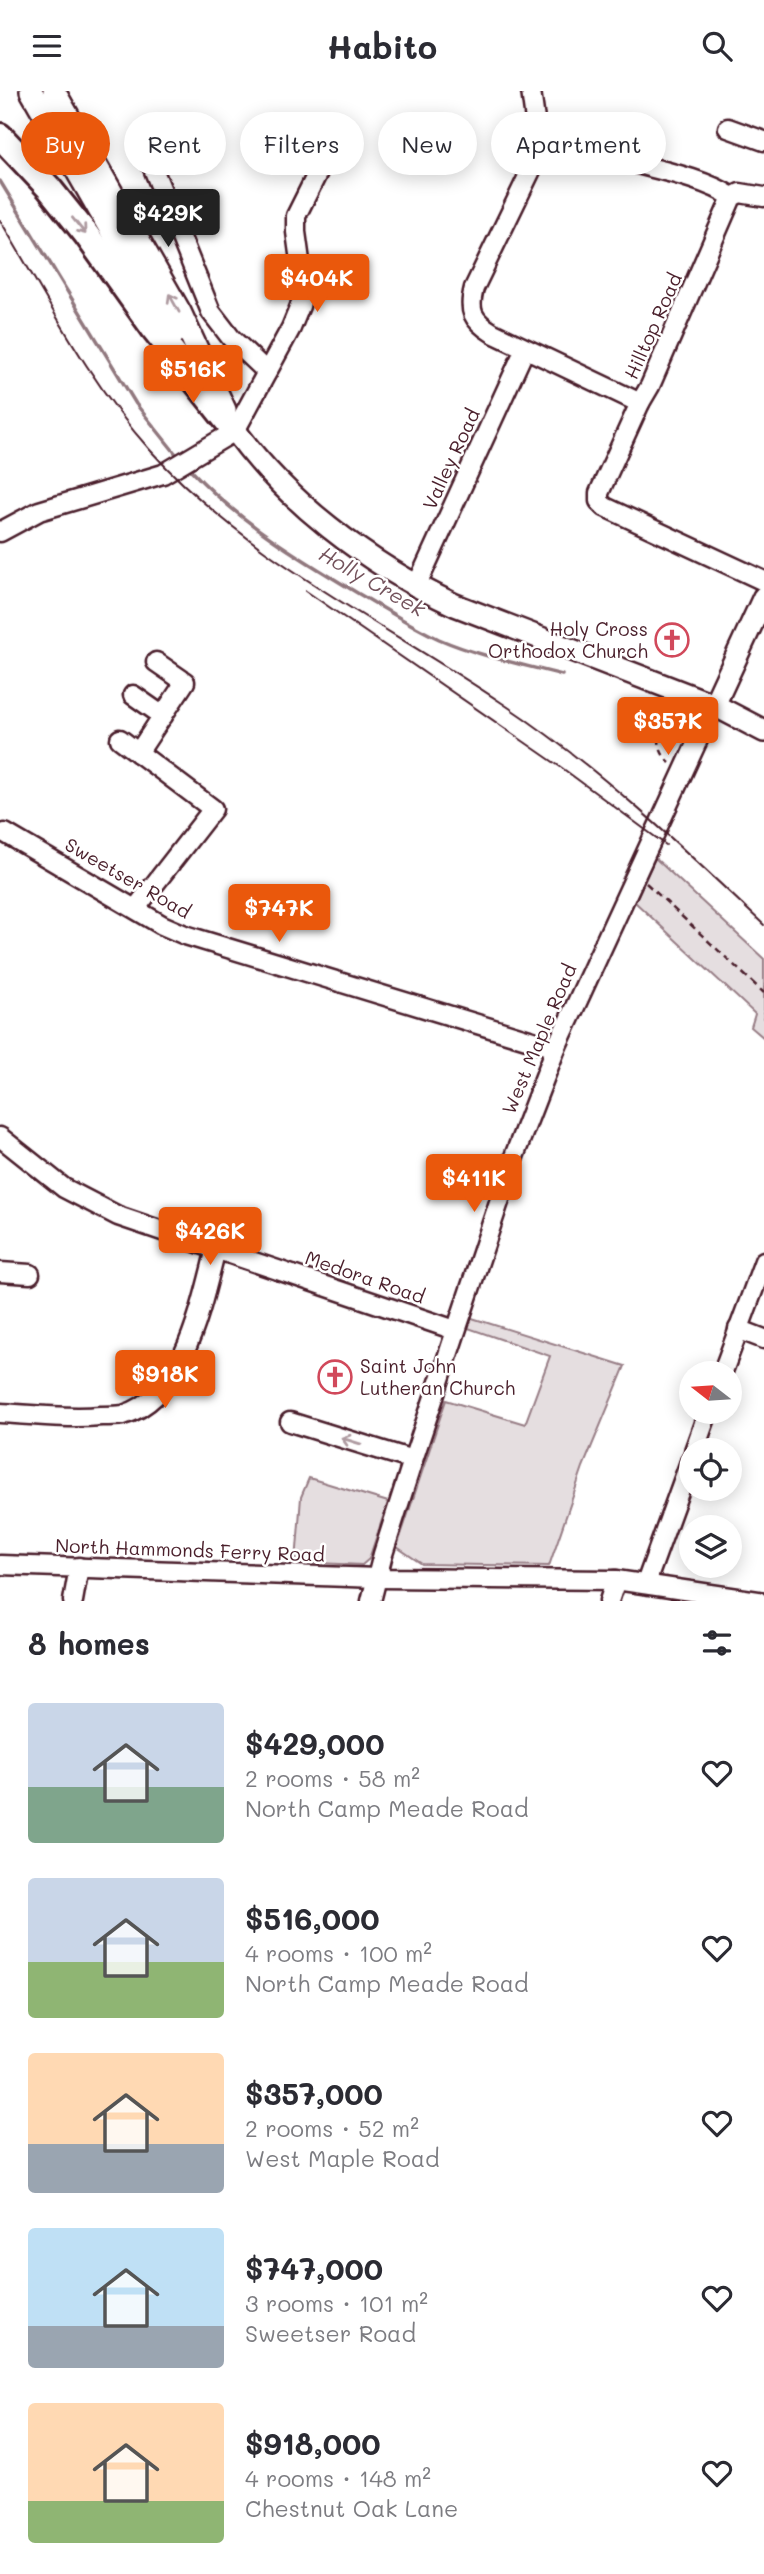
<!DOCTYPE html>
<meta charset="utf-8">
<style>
:root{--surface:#fff;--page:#f7f7f7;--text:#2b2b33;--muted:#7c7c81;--accent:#ea580c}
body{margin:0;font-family:Mali,sans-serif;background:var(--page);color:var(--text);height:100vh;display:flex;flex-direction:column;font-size:26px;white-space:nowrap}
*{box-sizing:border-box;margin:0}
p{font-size:23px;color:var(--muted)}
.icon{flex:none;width:38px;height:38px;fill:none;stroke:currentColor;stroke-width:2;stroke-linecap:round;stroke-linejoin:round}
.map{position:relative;height:1510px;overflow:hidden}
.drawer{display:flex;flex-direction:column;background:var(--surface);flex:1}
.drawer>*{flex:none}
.guide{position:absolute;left:21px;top:21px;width:723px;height:63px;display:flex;gap:14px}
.needle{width:46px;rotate:287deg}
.buttons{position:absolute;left:679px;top:1270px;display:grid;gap:14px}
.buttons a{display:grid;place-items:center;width:63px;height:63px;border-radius:50%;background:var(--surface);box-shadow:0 4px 18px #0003;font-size:35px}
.price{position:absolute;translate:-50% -60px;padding:0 16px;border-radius:7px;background:var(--accent);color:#fff;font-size:23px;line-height:46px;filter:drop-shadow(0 2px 4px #0008)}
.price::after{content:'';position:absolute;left:50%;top:42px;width:21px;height:16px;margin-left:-10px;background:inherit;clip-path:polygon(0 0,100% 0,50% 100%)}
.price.selected{background:#222;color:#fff}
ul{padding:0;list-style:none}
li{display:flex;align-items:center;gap:21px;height:175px;padding:0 28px}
li span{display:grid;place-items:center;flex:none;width:196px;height:140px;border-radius:7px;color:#555}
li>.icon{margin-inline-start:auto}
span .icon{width:84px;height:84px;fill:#fffc;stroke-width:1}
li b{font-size:30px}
h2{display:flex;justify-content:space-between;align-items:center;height:84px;padding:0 28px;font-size:30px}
.pill{padding:0 24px;border-radius:32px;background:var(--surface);box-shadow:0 4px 18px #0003;font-size:24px;line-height:63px}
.pill.selected{background:var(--accent);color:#fff}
header{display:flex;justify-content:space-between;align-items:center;height:91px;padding:0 28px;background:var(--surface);font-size:32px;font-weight:700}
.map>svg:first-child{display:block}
</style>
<header><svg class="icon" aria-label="menu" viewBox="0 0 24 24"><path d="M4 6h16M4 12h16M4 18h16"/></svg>Habito<svg class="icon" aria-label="search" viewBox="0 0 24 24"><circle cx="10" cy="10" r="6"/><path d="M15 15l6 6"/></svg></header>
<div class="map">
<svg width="764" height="1510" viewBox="0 0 764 1510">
<rect width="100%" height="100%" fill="#fff"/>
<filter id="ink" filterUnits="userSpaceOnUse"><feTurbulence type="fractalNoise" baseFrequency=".0143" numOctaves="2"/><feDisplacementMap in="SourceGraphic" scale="14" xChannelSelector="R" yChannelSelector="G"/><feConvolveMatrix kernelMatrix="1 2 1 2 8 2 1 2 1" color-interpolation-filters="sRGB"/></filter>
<g filter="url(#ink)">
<g fill="#e5dee0" stroke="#987e86" stroke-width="2">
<path d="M655 767 764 868V947L751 936 755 923 635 811Z"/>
<path d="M472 1227 625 1275 583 1376 549 1475 422 1473 397 1456 446 1309 525 1333 550 1265 468 1237Z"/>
<path d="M309 1387 388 1411 369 1468 362 1474 296 1471 301 1406Z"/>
</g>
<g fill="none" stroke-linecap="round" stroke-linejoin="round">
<g stroke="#91787e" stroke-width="3.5">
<path d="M0 90 136 313 176 363"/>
<path d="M191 379C239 431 299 467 359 503 385 518 411 535 439 548 478 565 521 573 562 584"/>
</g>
<defs>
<g id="minor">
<path d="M531 0 538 51 535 71 474 197C468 220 472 229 493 242L640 312"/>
<path d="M728 37 764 50"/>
<path d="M148 65 211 221 231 247 267 281"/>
<path d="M614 67C648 77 703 86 732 106"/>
<path d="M764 106 740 102 732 106 650 295 640 312 599 402V410L605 416 764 490"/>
<path d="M0 441 39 420 163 383 235 340 291 237 300 215 304 199 296 141V125L319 79"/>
<path d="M416 496 525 258"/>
<path d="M133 604 163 625"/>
<path d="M120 648 213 718 136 817"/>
<path d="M138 662 185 591 156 571"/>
<path d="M5 742 162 834 185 844 556 957"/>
<path d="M0 1046 64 1097 118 1125 455 1239"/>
<path d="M0 1181 30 1183"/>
<path d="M738 1238 764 1248"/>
<path d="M722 1283 764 1170"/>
<path d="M0 1322C34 1324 68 1328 101 1325 108 1325 116 1325 123 1324 185 1306 202 1211 216 1158"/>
<path d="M290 1331 413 1369"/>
<path d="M694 1360 708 1321"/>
<path d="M0 1474 378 1487 616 1489 758 1510"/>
<path d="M646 1492 691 1368"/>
<path d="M73 1510 79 1476"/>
<path d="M371 1510 383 1463 413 1369 515 1063 556 957 714 614"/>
<path d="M609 1510 616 1489"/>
</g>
<g id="major">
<path d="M31 0 172 246"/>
<path d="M54 0 180 221 225 319"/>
<path d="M227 328C281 408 369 474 455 514L714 614 764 640"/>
<path d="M714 614 764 506"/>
</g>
<path id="highway" d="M0 45 49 97 86 143 154 238 235 340"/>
</defs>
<use href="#minor" stroke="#4a1f2b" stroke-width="23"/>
<use href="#major" stroke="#4a1f2b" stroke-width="26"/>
<use href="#highway" stroke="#4a1f2b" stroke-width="30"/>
<g stroke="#4a1f2b" stroke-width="2.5" stroke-dasharray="7 5" stroke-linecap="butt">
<path d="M669 612 664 624V634C655 645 659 663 670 672"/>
<path d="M646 792 764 902"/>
</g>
<use href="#minor" stroke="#fff" stroke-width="18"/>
<use href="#major" stroke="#fff" stroke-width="21"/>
<use href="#highway" stroke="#fff" stroke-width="24"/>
<g stroke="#4a1f2b" stroke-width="2">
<path d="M0 129C47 207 89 291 150 359 248 468 382 531 502 612 598 676 681 755 764 834"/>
<path d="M306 500 562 677 666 754"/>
</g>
</g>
<defs><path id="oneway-shaft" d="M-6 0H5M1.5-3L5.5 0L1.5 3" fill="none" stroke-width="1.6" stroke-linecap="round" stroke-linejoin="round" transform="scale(1.75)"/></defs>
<g stroke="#ae9aa0">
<use href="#oneway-shaft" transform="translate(79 135) rotate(51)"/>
<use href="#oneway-shaft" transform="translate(174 212) rotate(-119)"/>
<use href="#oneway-shaft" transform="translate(351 1350) rotate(-163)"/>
</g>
</g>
<defs>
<symbol id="church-ring" viewBox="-11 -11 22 22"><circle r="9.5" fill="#fff" stroke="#d1495b" stroke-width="1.5"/><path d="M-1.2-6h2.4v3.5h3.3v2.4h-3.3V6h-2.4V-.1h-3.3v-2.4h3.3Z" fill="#d1495b"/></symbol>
</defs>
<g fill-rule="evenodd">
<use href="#church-ring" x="653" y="530" width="38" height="38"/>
<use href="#church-ring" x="316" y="1267" width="38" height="38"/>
</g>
<g text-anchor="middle" stroke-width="5" stroke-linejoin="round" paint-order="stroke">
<g font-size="19" fill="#4a1f2b" stroke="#fff">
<text transform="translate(653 235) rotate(-66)" y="7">Hilltop Road</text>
<text transform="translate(451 368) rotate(-65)" y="7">Valley Road</text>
<text transform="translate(128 787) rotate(30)" y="7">Sweetser Road</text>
<text transform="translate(539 948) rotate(-67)" y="7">West Maple Road</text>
<text transform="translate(365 1186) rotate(19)" y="7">Medora Road</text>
<text transform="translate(190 1459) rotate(2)" y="7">North Hammonds Ferry Road</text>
</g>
<g font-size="19" fill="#4a1f2b" stroke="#fff" text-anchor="end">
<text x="648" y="545">Holy Cross<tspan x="648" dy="22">Orthodox Church</tspan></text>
<text x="360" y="1282" text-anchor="start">Saint John<tspan x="360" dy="22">Lutheran Church</tspan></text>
</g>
<g font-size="21" font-style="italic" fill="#74535c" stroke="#fff">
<text transform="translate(372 491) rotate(30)" y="7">Holly Creek</text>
</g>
</g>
</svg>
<div class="buttons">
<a><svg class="needle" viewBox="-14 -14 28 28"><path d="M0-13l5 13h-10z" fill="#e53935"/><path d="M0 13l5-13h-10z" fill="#7c7c81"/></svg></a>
<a><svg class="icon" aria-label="locate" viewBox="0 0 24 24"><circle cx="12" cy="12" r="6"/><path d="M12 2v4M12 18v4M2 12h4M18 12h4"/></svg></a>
<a><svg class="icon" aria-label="layers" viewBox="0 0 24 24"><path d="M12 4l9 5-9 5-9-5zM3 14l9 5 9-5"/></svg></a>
</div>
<b class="price selected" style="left:168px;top:158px">$429K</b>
<b class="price" style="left:317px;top:223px">$404K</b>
<b class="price" style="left:193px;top:314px">$516K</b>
<b class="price" style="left:668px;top:666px">$357K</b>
<b class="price" style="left:279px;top:853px">$747K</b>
<b class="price" style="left:474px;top:1123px">$411K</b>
<b class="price" style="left:210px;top:1176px">$426K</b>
<b class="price" style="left:165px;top:1319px">$918K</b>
<div class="guide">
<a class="pill selected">Buy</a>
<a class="pill">Rent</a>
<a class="pill">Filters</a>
<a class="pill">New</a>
<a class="pill">Apartment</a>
</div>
</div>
<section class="drawer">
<h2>8 homes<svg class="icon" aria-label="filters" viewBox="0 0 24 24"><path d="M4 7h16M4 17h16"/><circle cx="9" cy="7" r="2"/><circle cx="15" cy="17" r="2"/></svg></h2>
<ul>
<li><span style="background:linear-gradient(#c9d6e8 60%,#7fa58c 0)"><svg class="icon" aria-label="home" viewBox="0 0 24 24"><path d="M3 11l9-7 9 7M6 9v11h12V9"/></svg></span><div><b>$429,000</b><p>2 rooms · 58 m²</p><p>North Camp Meade Road</p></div><svg class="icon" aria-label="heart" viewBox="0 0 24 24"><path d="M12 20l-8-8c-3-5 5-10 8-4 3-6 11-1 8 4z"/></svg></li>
<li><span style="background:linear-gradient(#c9d6e8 60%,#8fb573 0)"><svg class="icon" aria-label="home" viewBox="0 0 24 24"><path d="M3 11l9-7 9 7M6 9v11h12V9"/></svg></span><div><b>$516,000</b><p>4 rooms · 100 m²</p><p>North Camp Meade Road</p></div><svg class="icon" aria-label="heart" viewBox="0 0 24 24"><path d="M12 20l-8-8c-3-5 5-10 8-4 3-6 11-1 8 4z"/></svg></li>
<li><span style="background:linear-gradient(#ffd9b3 65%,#9aa5b1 0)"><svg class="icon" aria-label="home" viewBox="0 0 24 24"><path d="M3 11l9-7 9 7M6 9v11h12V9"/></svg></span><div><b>$357,000</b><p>2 rooms · 52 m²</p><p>West Maple Road</p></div><svg class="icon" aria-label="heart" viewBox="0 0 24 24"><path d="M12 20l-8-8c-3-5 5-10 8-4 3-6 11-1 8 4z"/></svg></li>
<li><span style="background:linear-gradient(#bfe0f5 70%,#9aa5b1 0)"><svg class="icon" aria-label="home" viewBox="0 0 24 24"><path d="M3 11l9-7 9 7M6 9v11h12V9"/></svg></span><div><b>$747,000</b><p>3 rooms · 101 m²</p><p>Sweetser Road</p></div><svg class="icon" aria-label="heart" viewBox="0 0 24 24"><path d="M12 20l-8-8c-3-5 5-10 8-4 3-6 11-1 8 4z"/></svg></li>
<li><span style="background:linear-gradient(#ffd9b3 70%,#8fb573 0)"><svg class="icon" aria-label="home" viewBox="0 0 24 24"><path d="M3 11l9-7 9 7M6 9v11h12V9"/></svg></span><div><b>$918,000</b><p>4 rooms · 148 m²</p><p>Chestnut Oak Lane</p></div><svg class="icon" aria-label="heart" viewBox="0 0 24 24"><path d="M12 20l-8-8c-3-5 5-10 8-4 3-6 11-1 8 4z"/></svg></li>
</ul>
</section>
